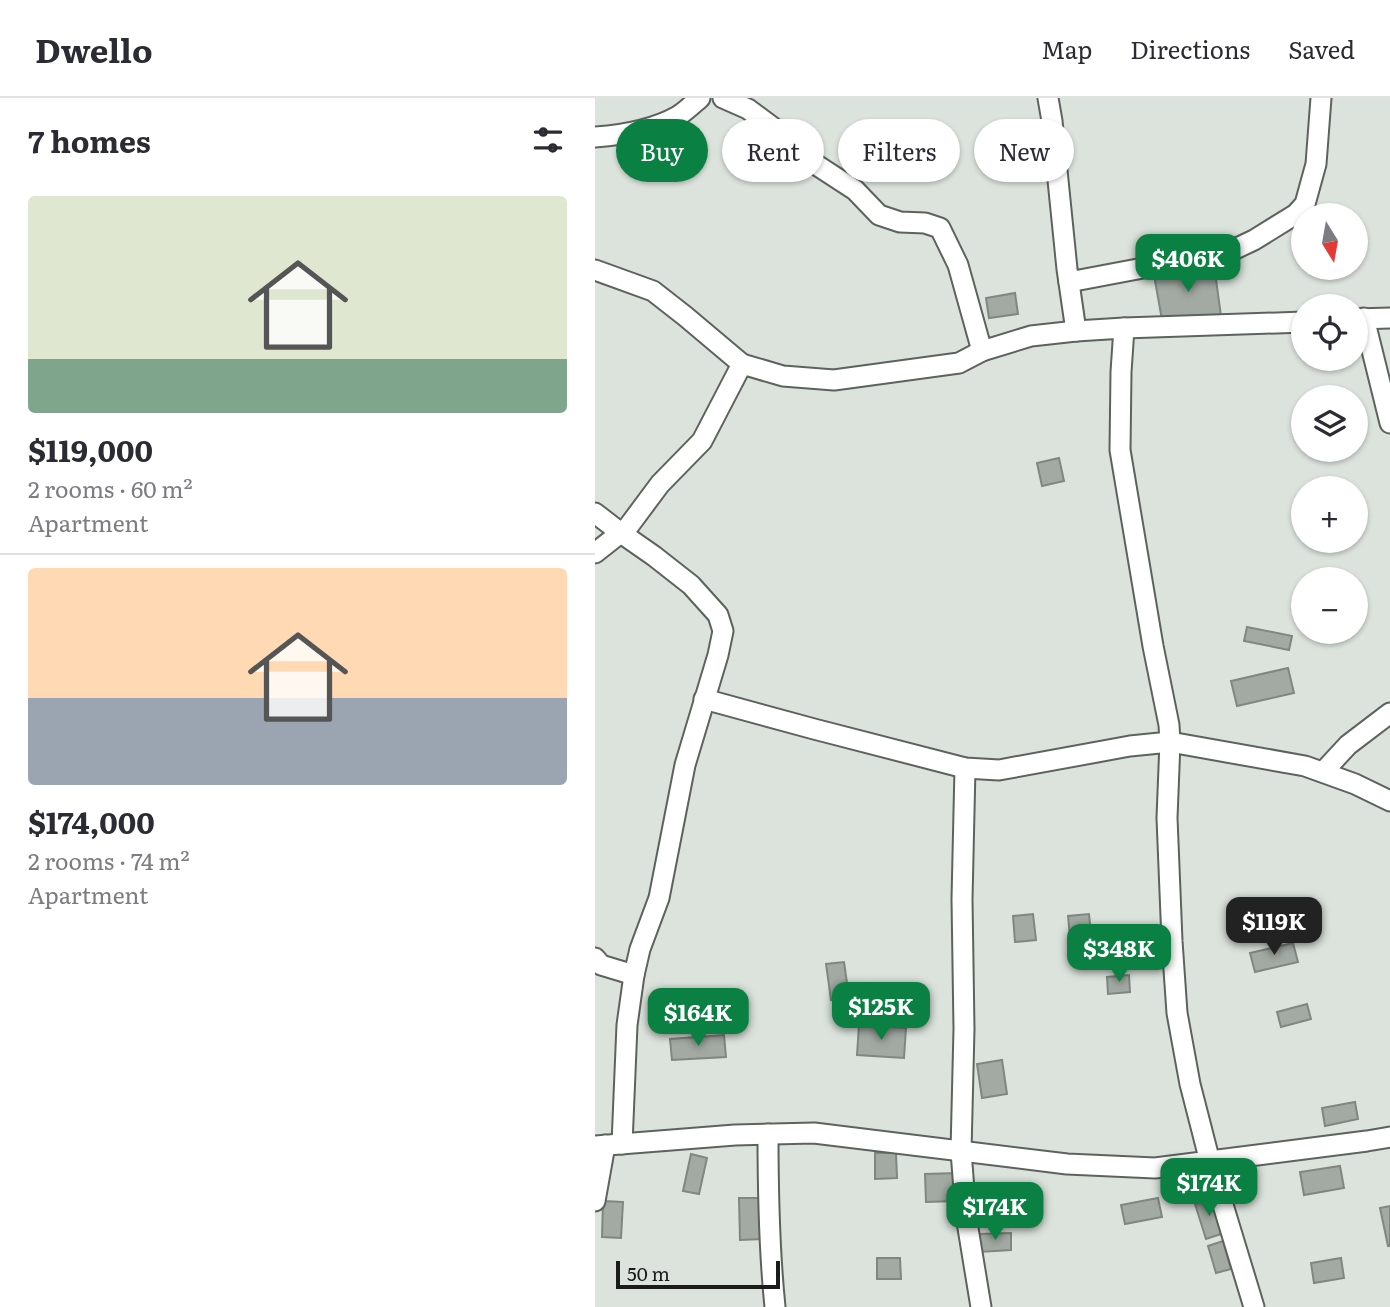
<!DOCTYPE html>
<meta charset="utf-8">
<style>
:root{--surface:#fff;--page:#f7f7f7;--text:#2b2b33;--muted:#7c7c81;--line:#e1e1e2;--accent:#0b8043}
body{margin:0;font-family:Literata,serif;background:var(--page);color:var(--text);height:100vh;display:flex;flex-direction:column;font-size:26px;white-space:nowrap}
*{box-sizing:border-box;margin:0}
p{font-size:23px;color:var(--muted)}
.icon{flex:none;width:38px;height:38px;fill:none;stroke:currentColor;stroke-width:2;stroke-linecap:round;stroke-linejoin:round}
.map{position:relative;flex:1;overflow:hidden}
.side{display:flex;flex-direction:column;background:var(--surface);width:595px}
.side>*{flex:none}
.hud{position:absolute;left:21px;top:21px;width:665px;height:63px;display:flex;gap:14px}
.needle{width:46px;rotate:169deg}
.tools{position:absolute;left:696px;top:105px;display:grid;gap:14px}
.tools a{display:grid;place-items:center;width:77px;height:77px;border-radius:50%;background:var(--surface);box-shadow:0 2px 5px #0004;font-size:35px}
.scale{position:absolute;left:21px;bottom:18px;width:164px;box-sizing:border-box;padding-left:7px;border:4px solid #1a1c1a;border-top:0;font-size:19px;line-height:24px;white-space:nowrap;color:#1a1c1a;-webkit-text-stroke:5px #dce3dc;paint-order:stroke}
.price{position:absolute;translate:-50% -60px;padding:0 16px;border-radius:14px;background:var(--accent);color:#fff;font-size:23px;line-height:46px;filter:drop-shadow(0 2px 4px #0008)}
.price::after{content:'';position:absolute;left:50%;top:42px;width:21px;height:16px;margin-left:-10px;background:inherit;clip-path:polygon(0 0,100% 0,50% 100%)}
.price.selected{background:#222;color:#fff}
ul{padding:0;list-style:none}
li{display:grid;align-content:center;gap:14px;height:371px;padding:0 28px}
li+li{border-top:2px solid var(--line)}
li span{display:grid;place-items:center;height:217px;border-radius:7px;color:#555}
li>.icon{margin-inline-start:auto}
span .icon{width:126px;height:126px;fill:#fffc;stroke-width:1}
li b{font-size:30px}
h2{display:flex;justify-content:space-between;align-items:center;height:84px;padding:0 28px;font-size:30px}
.tag{padding:0 24px;border-radius:32px;background:var(--surface);box-shadow:0 2px 5px #0004;font-size:24px;line-height:63px}
.tag.selected{background:var(--accent);color:#fff}
header{display:flex;align-items:center;gap:42px;box-sizing:border-box;height:98px;padding:0 35px;background:var(--surface);border-bottom:2px solid var(--line)}
header strong{font-size:33px}
nav{display:flex;gap:38px;margin-inline-start:auto;font-size:24px}
main{display:flex;flex:1;min-height:0}
.map>svg:first-child{display:block}
</style>
<header>
<strong>Dwello</strong>
<nav><a>Map</a><a>Directions</a><a>Saved</a></nav>
</header>
<main>
<section class="side">
<h2>7 homes<svg class="icon" aria-label="filters" viewBox="0 0 24 24"><path d="M4 7h16M4 17h16"/><circle cx="9" cy="7" r="2"/><circle cx="15" cy="17" r="2"/></svg></h2>
<ul>
<li><span style="background:linear-gradient(#dfe7d0 75%,#7fa58c 0)"><svg class="icon" aria-label="home" viewBox="0 0 24 24"><path d="M3 11l9-7 9 7M6 9v11h12V9"/></svg></span><div><b>$119,000</b><p>2 rooms · 60 m²</p><p>Apartment</p></div></li>
<li><span style="background:linear-gradient(#ffd9b3 60%,#9aa5b1 0)"><svg class="icon" aria-label="home" viewBox="0 0 24 24"><path d="M3 11l9-7 9 7M6 9v11h12V9"/></svg></span><div><b>$174,000</b><p>2 rooms · 74 m²</p><p>Apartment</p></div></li>
</ul>
</section>
<div class="map">
<svg width="795" height="1209" viewBox="0 0 795 1209">
<rect width="100%" height="100%" fill="#dce3dc"/>
<g fill="#a3aaa3" stroke="#808680" stroke-width="2">
<path d="M619 167 626 218 567 222 559 177Z"/>
<path d="M420 195 423 216 394 220 391 200Z"/>
<path d="M464 360 469 383 447 388 442 365Z"/>
<path d="M652 529 697 538 694 552 649 543Z"/>
<path d="M693 570 699 595 642 608 636 583Z"/>
<path d="M687 805 693 826 654 837 648 815Z"/>
<path d="M438 816 441 842 420 844 418 818Z"/>
<path d="M494 816 497 846 476 849 473 818Z"/>
<path d="M698 845 703 864 660 874 655 855Z"/>
<path d="M249 864 254 899 236 902 231 866Z"/>
<path d="M534 877 535 894 513 896 512 879Z"/>
<path d="M272 885 304 893 299 911 267 902Z"/>
<path d="M712 906 716 921 686 929 682 914Z"/>
<path d="M264 927 311 930 309 960 262 957Z"/>
<path d="M129 937 131 959 77 962 75 941Z"/>
<path d="M407 962 412 996 387 1000 382 966Z"/>
<path d="M760 1004 763 1021 730 1028 727 1010Z"/>
<path d="M280 1055H301L302 1080 280 1081Z"/>
<path d="M96 1056 112 1060 104 1096 88 1093Z"/>
<path d="M745 1068 749 1090 709 1097 705 1074Z"/>
<path d="M362 1075 363 1103 331 1104 330 1076Z"/>
<path d="M144 1100H168L169 1141 145 1142Z"/>
<path d="M563 1100 567 1119 530 1126 526 1107Z"/>
<path d="M618 1100 629 1135 611 1141 600 1106Z"/>
<path d="M8 1103 28 1104 26 1140 7 1139Z"/>
<path d="M795 1108V1148H793L785 1110Z"/>
<path d="M416 1135V1152L384 1154 383 1136Z"/>
<path d="M628 1143 636 1171 621 1175 613 1148Z"/>
<path d="M282 1160H305L306 1181H282Z"/>
<path d="M746 1160 749 1180 719 1185 716 1165Z"/>
</g>
<g fill="none" stroke-linecap="round" stroke-linejoin="round">
<defs>
<g id="street">
<path d="M128 0 153 11 180 31 197 51 260 92 284 117 305 124 330 125 345 130 363 167 387 253"/>
<path d="M453 0 457 23 472 171 481 233"/>
<path d="M0 39C28 37 58 32 83 18 91 13 98 6 105 0"/>
<path d="M0 172 58 193 90 218 147 266 188 278 239 282 364 265 387 253 436 238 481 233 529 230 709 224"/>
<path d="M474 184 548 170 589 166 621 160 659 142 701 116 710 106 721 66 726 0"/>
<path d="M769 220 795 325"/>
<path d="M761 221 795 220"/>
<path d="M529 230 526 274 525 352 558 548 574 627 575 644 572 720 577 843 582 915 595 986 615 1064 659 1209"/>
<path d="M0 415 26 435 59 458 96 487 123 517 128 533 123 557 90 667 64 800 45 851 39 877 32 927 27 1046"/>
<path d="M0 455 33 429 65 386 107 343 147 266"/>
<path d="M109 601 219 631 370 670 404 672 535 648 575 644 710 668 760 686 795 703"/>
<path d="M370 670 367 801 369 931 366 1053 371 1118 386 1209"/>
<path d="M728 674 753 647 795 615"/>
<path d="M0 860 6 867 39 877"/>
<path d="M173 1036C173 1094 174 1151 180 1209"/>
<path d="M0 1048 140 1037 219 1035 472 1066 560 1070 772 1043 795 1039"/>
<path d="M0 1103 10 1047"/>
</g>
</defs>
<use href="#street" stroke="#5c635c" stroke-width="23"/>
<use href="#street" stroke="#fff" stroke-width="19"/>
</g>
</svg>
<div class="tools">
<a><svg class="needle" viewBox="-14 -14 28 28"><path d="M0-13l5 13h-10z" fill="#e53935"/><path d="M0 13l5-13h-10z" fill="#7c7c81"/></svg></a>
<a><svg class="icon" aria-label="locate" viewBox="0 0 24 24"><circle cx="12" cy="12" r="6"/><path d="M12 2v4M12 18v4M2 12h4M18 12h4"/></svg></a>
<a><svg class="icon" aria-label="layers" viewBox="0 0 24 24"><path d="M12 4l9 5-9 5-9-5zM3 14l9 5 9-5"/></svg></a>
<a>+</a>
<a>−</a>
</div>
<div class="scale">50 m</div>
<b class="price" style="left:593px;top:196px">$406K</b>
<b class="price selected" style="left:679px;top:859px">$119K</b>
<b class="price" style="left:524px;top:886px">$348K</b>
<b class="price" style="left:286px;top:944px">$125K</b>
<b class="price" style="left:103px;top:950px">$164K</b>
<b class="price" style="left:614px;top:1120px">$174K</b>
<b class="price" style="left:400px;top:1144px">$174K</b>
<div class="hud">
<a class="tag selected">Buy</a>
<a class="tag">Rent</a>
<a class="tag">Filters</a>
<a class="tag">New</a>
</div>
</div>
</main>
